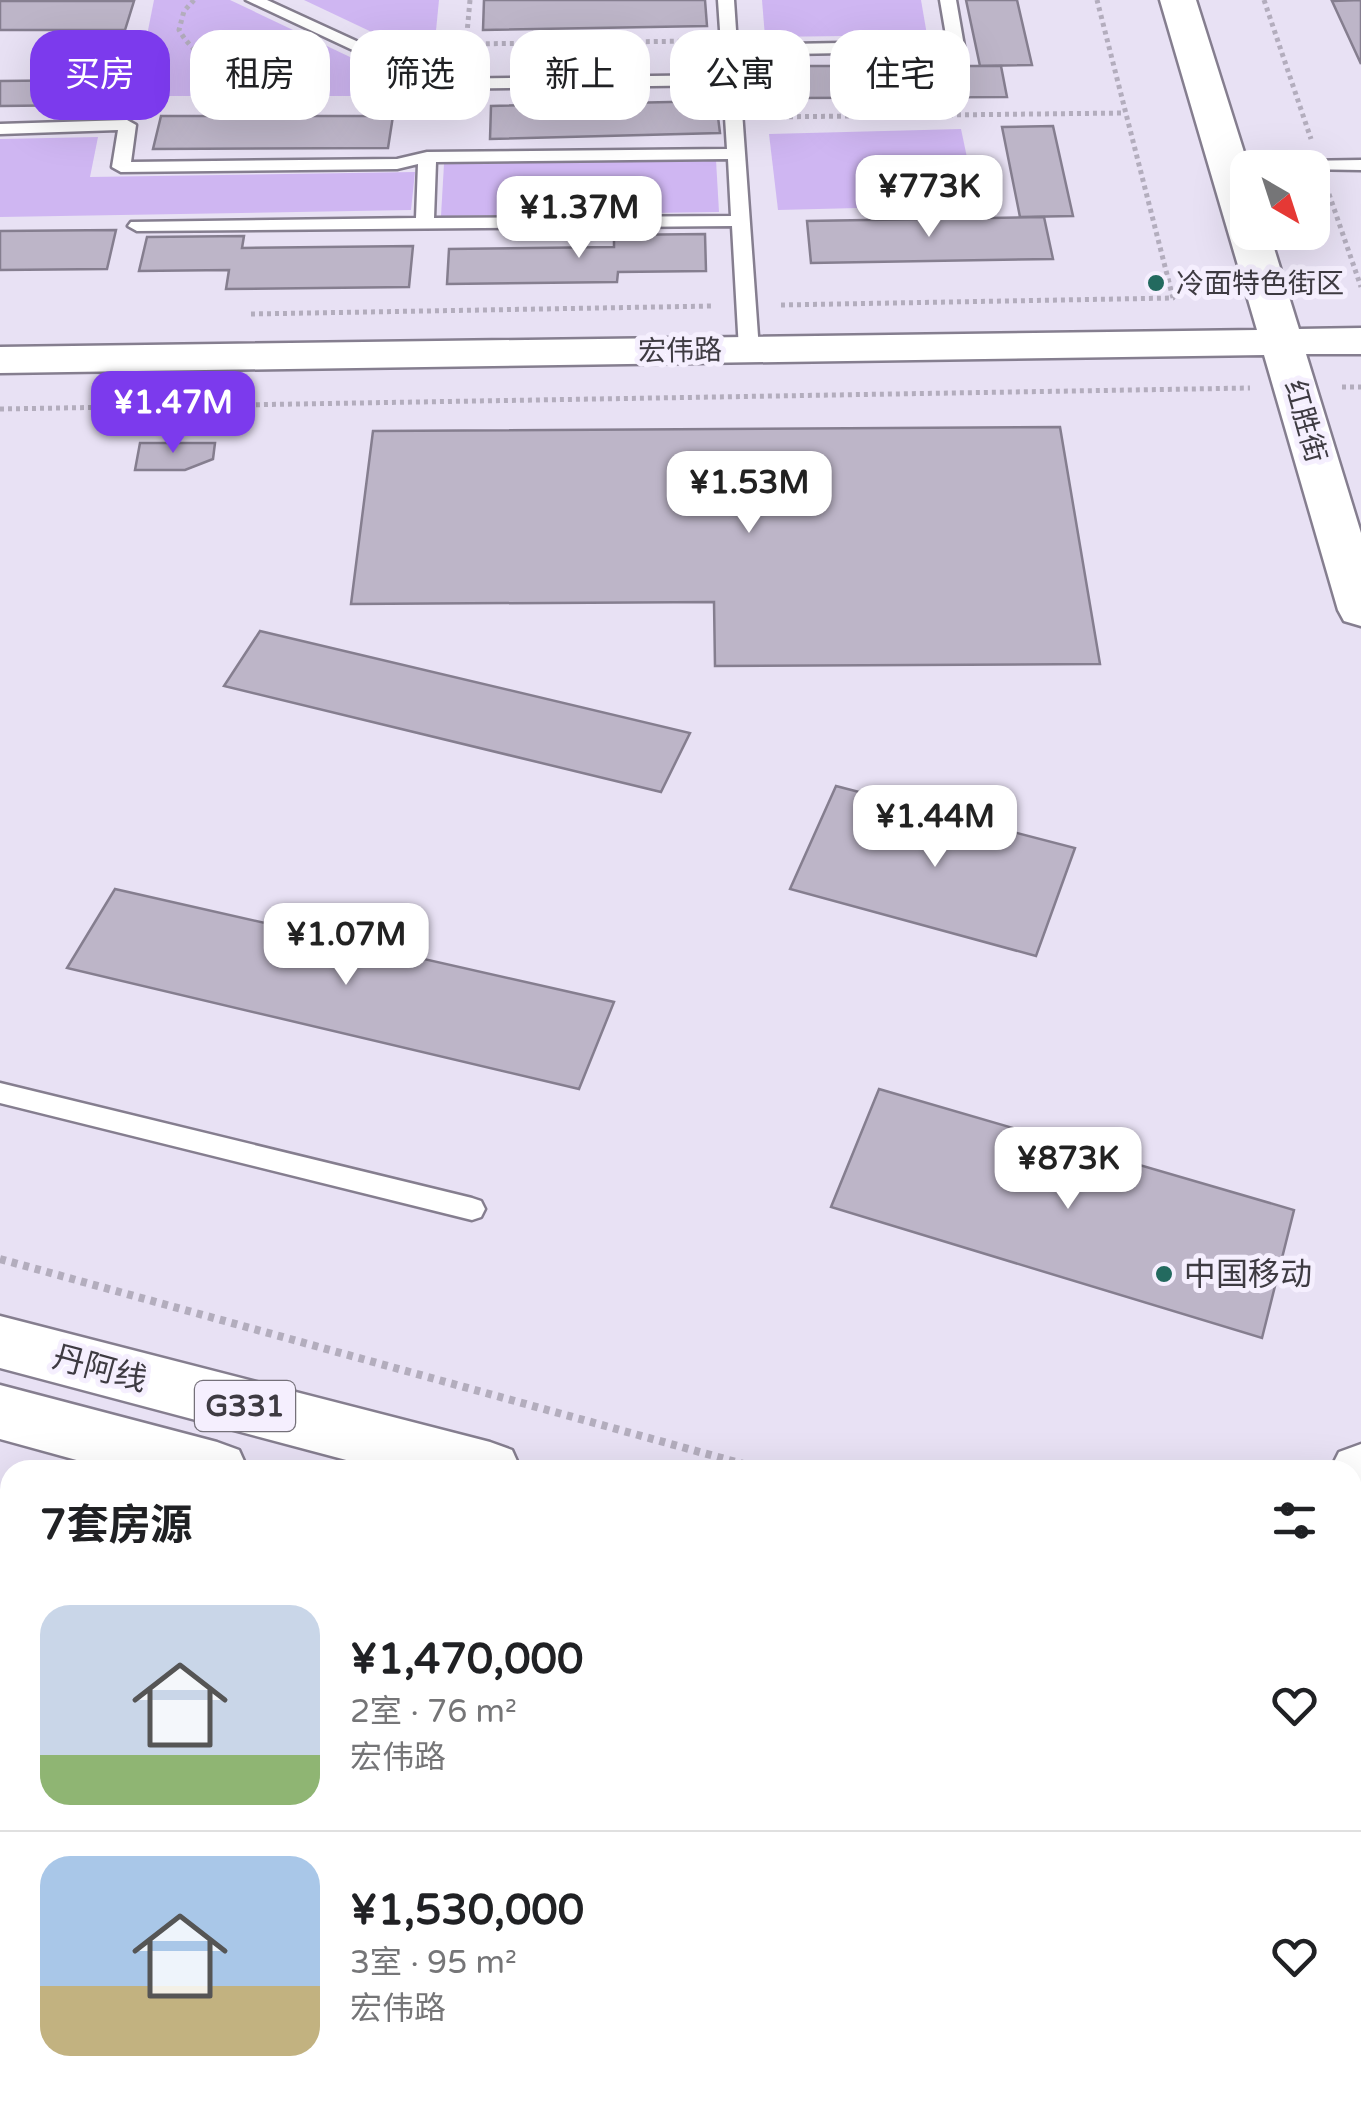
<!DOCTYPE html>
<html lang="zh">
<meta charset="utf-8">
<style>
:root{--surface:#fff;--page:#f2f2f2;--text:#202124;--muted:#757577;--line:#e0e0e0;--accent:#7c3aed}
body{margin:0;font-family:"Varela Round","Noto Sans SC",sans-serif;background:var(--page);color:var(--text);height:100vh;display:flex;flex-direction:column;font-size:38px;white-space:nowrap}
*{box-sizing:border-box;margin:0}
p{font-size:32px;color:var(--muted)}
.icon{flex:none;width:55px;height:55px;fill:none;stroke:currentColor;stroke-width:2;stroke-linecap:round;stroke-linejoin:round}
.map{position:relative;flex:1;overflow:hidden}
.panel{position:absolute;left:0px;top:1460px;width:1362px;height:642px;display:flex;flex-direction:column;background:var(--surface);border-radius:30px 30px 0 0;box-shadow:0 10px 40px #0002}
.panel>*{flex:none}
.guide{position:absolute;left:30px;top:30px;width:1302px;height:90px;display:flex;gap:20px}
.needle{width:65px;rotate:141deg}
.fabs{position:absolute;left:1230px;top:150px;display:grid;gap:20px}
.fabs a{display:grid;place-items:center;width:100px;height:100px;border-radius:20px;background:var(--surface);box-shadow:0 10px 40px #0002;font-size:50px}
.price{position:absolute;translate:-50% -85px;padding:0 22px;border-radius:20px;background:#fff;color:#222;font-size:32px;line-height:65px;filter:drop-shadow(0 2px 5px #0008)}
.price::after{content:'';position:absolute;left:50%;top:60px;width:30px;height:22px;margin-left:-15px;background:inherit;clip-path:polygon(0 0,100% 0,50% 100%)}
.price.on{background:var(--accent);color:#fff}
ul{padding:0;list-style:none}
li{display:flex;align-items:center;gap:30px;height:250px;padding:0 40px}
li+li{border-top:2px solid var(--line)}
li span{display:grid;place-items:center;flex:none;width:280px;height:200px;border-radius:30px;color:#555}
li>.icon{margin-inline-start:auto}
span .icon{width:120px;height:120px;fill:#fffc;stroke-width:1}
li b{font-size:42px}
h2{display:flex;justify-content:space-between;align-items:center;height:120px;padding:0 40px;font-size:42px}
.chip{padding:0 35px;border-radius:30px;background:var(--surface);box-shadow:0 10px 40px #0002;font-size:35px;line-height:90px}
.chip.on{background:var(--accent);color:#fff}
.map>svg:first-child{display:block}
</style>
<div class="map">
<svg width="1361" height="2101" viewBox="0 0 1361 2101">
<rect width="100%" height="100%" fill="#e8e1f4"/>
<g fill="#cfb6f2">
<path d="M154 0H230L407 84 405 96H135Z"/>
<path d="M304 0H439L433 61Z"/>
<path d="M762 0H921L927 35 765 37Z"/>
<path d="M961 129 977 205 778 210 769 134Z"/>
<path d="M98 137 90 177 415 172 411 210 0 217V139Z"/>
<path d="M716 160 719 212 441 216 444 164Z"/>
</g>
<g fill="#bdb5c8" stroke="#857e8f" stroke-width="2.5">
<path d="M484 0H705L707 26 483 30Z"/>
<path d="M966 0H1017L1032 65 980 66Z"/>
<path d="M1361 0V64L1332 1Z"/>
<path d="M0 1H134L125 30H0Z"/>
<path d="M798 66H1001L1007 97 800 98Z"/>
<path d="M94 80 88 105 0 106V81Z"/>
<path d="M716 101 720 133 490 139 491 106Z"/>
<path d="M161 116H393L388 148 153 149Z"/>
<path d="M1053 126 1073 216 1020 217 1002 127Z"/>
<path d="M1044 217 1053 259 811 263 807 221Z"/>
<path d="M116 230 107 269 0 270V231Z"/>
<path d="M705 234 706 271 618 272 617 282 447 284 449 249 614 247V235Z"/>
<path d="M244 236 242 248 413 246 409 287 226 289 229 270 139 271 147 237Z"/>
<path d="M1060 427 1100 664 715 666 714 602 351 604 373 431Z"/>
<path d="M140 443H215L213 459 185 470H135Z"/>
<path d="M260 631 690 733 661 792 224 686Z"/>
<path d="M836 786 1075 848 1036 956 790 889Z"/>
<path d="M115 889 614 1002 579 1089 67 968Z"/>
<path d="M879 1089 1294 1210 1262 1338 831 1207Z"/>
<path d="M22 2092H153L175 2101H18Z"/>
</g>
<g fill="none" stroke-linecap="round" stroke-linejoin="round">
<defs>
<g id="service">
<path d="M246 0H267L439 79 723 75 718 0H734L737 45 947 41 940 0H956L964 46 956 51 738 55 759 350 749 356 739 350 732 226 137 231 128 226 131 222 416 218 418 164 397 169 121 172 112 167 118 130 0 134V124L127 120 136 125 131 162 397 159 427 152 727 149 723 85 436 89ZM728 159 731 216 434 218 436 162Z"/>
<path d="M1361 160V170L1248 168V172H1229L1220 167 1229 162Z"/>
<path d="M0 1083 472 1198 481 1201 485 1209 481 1217 472 1220 0 1103Z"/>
<path d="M1025 2092H1059L1057 2101H1023Z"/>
</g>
<g id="tertiary">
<path d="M1160 0H1196L1249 168 1248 232H1269L1299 329 1361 328V354H1306L1361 533V626L1344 621 1338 610 1264 355 0 373V347L1257 330Z"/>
<path d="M1361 1444V1546L1352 1549V1470H1330L1339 1452Z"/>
</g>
<g id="trunk">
<path d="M0 1316 490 1442 512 1450 521 1470H384L0 1368Z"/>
<path d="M0 1385 217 1442 239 1450 248 1470H113L0 1439Z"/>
<path d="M1352 1663 1361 1665V1729L1352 1727Z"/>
<path d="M1352 1738 1361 1739V1807L1352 1805Z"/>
</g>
</defs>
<use href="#service" stroke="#857e8f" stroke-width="5"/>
<use href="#tertiary" stroke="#857e8f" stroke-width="5"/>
<use href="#trunk" stroke="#857e8f" stroke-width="5"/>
<g stroke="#b3adbd" stroke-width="5" stroke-dasharray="4 4" stroke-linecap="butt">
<path d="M194 0 184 11 179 30C209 81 273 85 325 66"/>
<path d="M470 0 466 44 696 41"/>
<path d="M1264 0 1311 139"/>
<path d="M193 50 248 54 276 75"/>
<path d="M765 117 1125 113"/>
<path d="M1329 194 1361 287"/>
<path d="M781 305 1173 298 1097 0"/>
<path d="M251 314 714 306"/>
<path d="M1342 387H1361"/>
<path d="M0 409 1250 388"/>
</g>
<g stroke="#b3adbd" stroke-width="8" stroke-dasharray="6 6" stroke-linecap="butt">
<path d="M0 1259 765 1470"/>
<path d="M1352 1629 1361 1631"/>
</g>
<use href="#service" fill="#fff" fill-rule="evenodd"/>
<use href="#tertiary" fill="#fff" fill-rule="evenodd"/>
<use href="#trunk" fill="#fff" fill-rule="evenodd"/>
</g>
<g fill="#236a5f" stroke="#f5effe" stroke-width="4">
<circle cx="1156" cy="283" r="10"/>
<circle cx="1164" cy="1274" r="10"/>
</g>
<g text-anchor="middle" stroke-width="10" stroke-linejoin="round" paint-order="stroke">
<g font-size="28" fill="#3e3b42" stroke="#f5effe" text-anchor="start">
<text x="1176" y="293">冷面特色街区</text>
</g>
<g font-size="28" fill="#3e3b42" stroke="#f5effe">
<text transform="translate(680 350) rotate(-1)" y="10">宏伟路</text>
<text transform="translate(1306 421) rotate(74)" y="10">红胜街</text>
</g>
<rect fill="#f5effe" stroke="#75717a" stroke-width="2.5" x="195" y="1381" width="100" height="50" rx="8"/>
<g font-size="30" font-weight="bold" fill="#3e3b42">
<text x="245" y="1416">G331</text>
</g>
<g font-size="32" fill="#3e3b42" stroke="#f5effe" text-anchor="start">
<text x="1184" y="1285">中国移动</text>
</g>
<g font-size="32" fill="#3e3b42" stroke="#f5effe">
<text transform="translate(100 1368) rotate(15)" y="11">丹阿线</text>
</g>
</g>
</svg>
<div class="fabs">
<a><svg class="needle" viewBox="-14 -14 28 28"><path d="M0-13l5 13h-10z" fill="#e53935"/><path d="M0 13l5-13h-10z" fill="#757577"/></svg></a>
</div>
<b class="price" style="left:929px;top:240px">¥773K</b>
<b class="price" style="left:579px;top:261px">¥1.37M</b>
<b class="price on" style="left:173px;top:456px">¥1.47M</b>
<b class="price" style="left:749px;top:536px">¥1.53M</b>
<b class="price" style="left:935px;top:870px">¥1.44M</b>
<b class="price" style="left:346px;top:988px">¥1.07M</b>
<b class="price" style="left:1068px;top:1212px">¥873K</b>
<div class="guide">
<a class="chip on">买房</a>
<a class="chip">租房</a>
<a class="chip">筛选</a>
<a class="chip">新上</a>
<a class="chip">公寓</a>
<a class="chip">住宅</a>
</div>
<section class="panel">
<h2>7套房源<svg class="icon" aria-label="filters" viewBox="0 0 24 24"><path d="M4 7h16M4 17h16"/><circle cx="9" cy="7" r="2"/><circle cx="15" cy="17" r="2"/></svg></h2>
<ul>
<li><span style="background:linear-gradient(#c9d6e8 75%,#8fb573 0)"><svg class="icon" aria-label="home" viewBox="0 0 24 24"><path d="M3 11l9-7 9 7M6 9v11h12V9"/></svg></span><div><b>¥1,470,000</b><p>2室 · 76 m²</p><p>宏伟路</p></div><svg class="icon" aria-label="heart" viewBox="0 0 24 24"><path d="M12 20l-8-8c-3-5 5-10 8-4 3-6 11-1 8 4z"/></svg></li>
<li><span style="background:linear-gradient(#a9c7e8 65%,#c2b280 0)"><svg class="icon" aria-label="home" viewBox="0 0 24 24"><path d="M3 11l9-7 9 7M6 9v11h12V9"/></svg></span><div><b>¥1,530,000</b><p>3室 · 95 m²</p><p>宏伟路</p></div><svg class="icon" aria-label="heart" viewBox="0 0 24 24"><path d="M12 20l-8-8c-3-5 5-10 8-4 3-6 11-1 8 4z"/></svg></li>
</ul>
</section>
</div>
